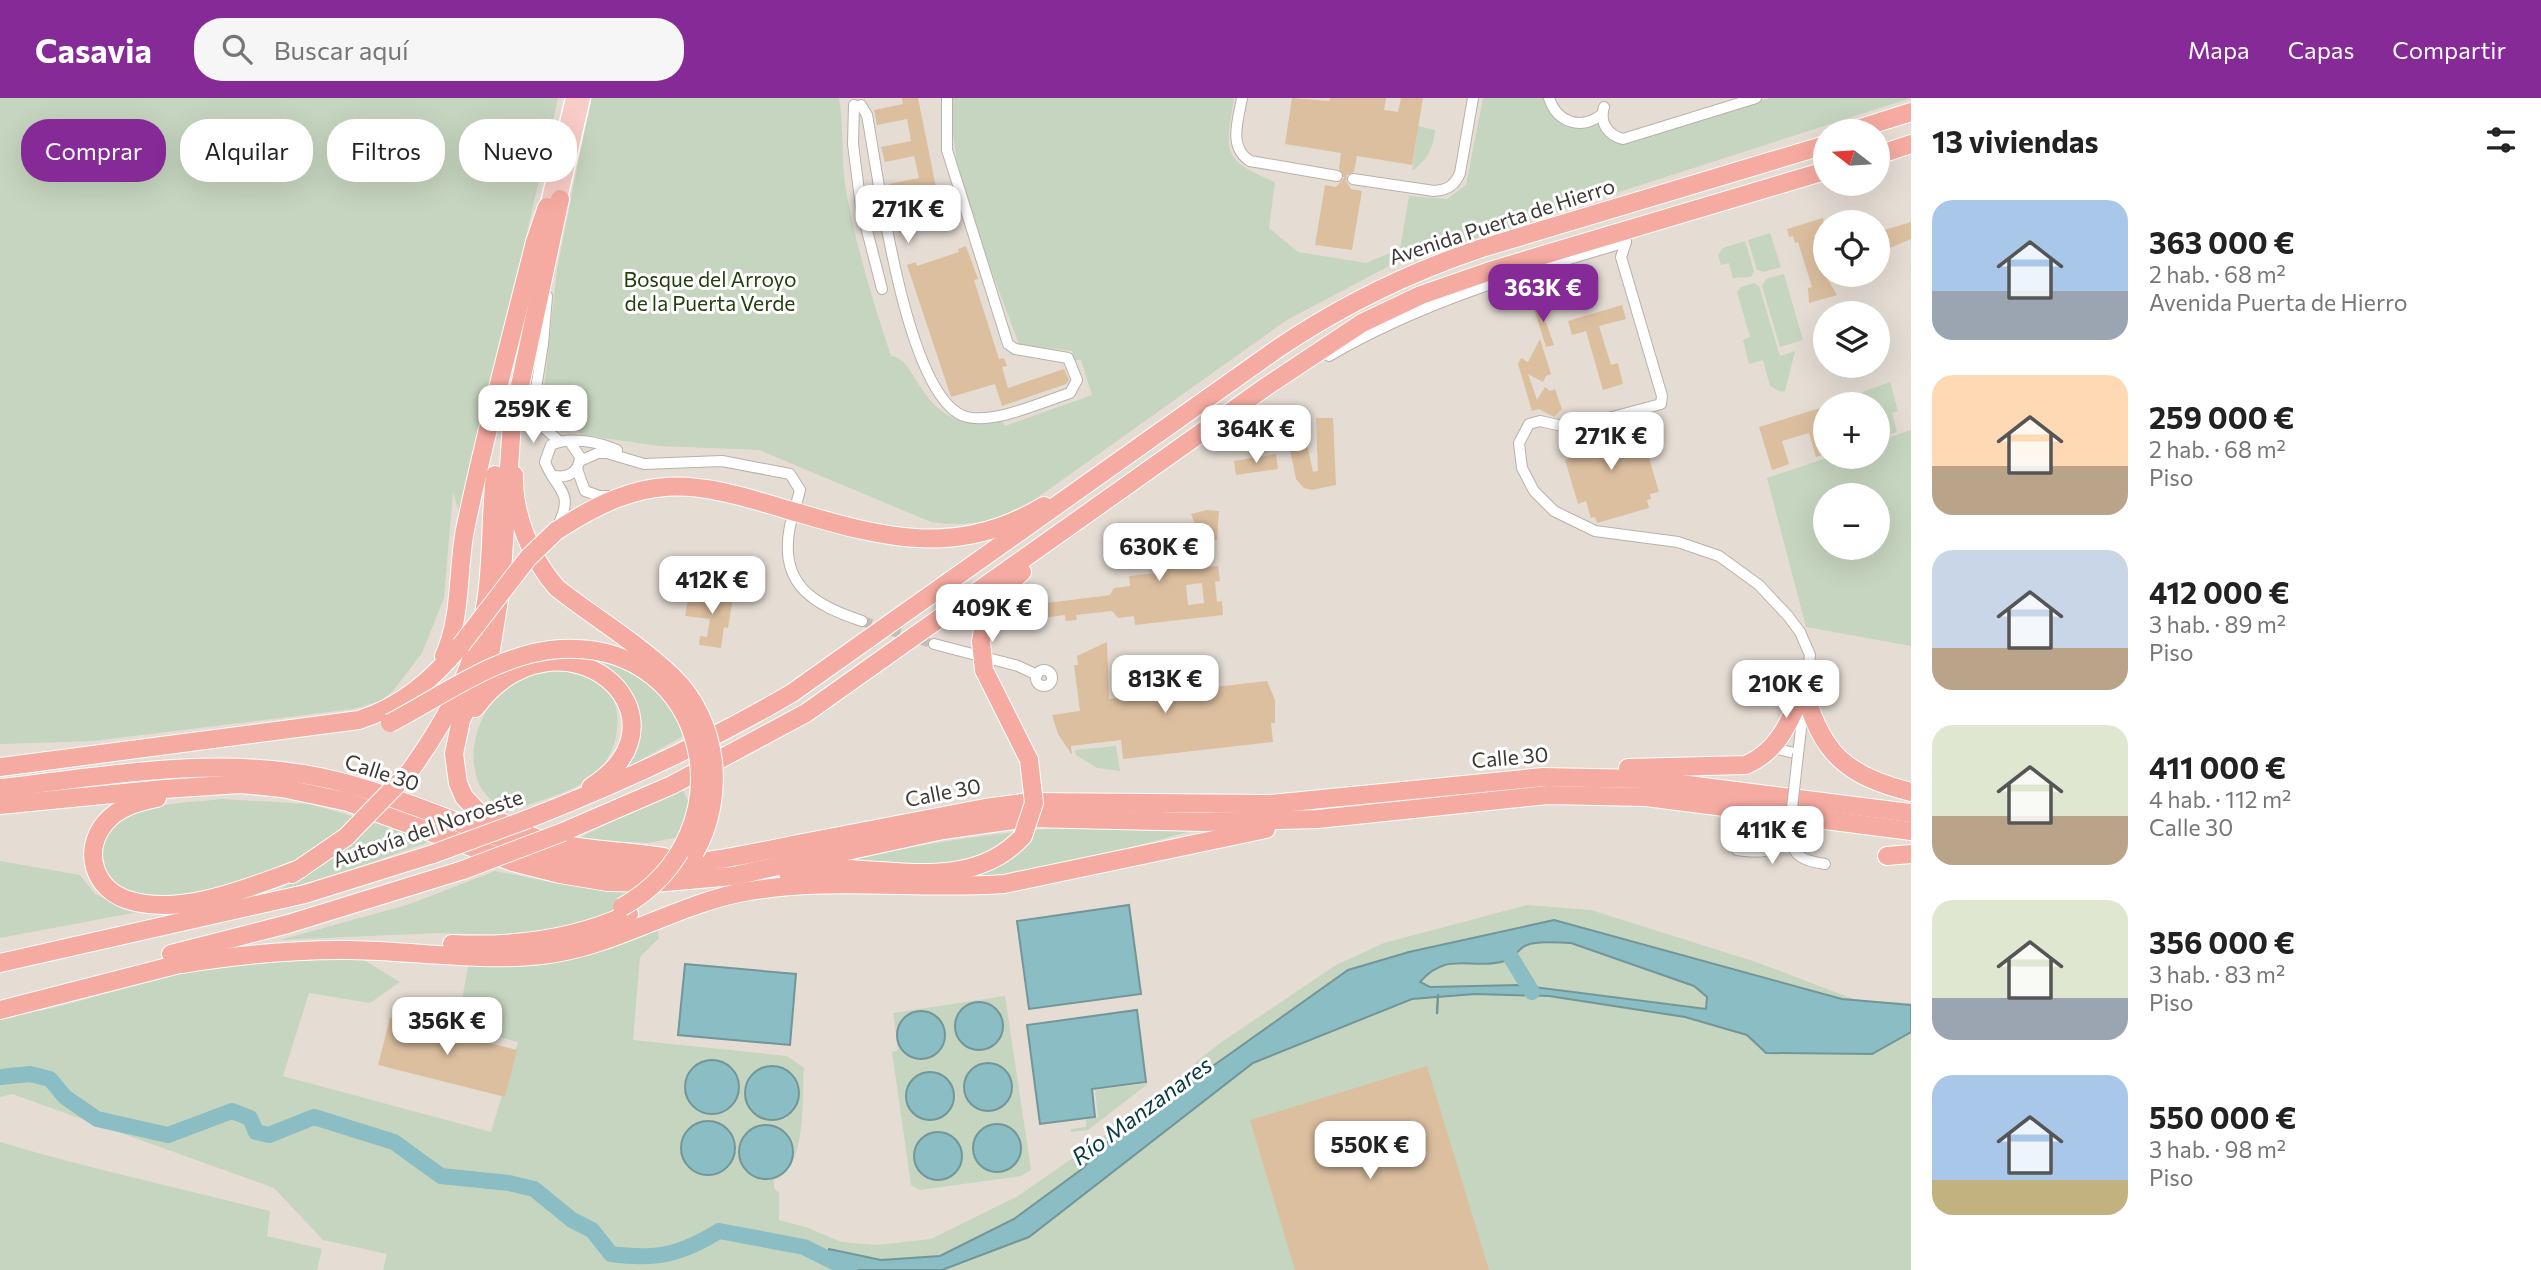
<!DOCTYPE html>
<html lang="es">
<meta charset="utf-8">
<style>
:root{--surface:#fff;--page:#f6f6f6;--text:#222;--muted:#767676;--accent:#852a96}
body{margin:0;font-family:Commissioner,sans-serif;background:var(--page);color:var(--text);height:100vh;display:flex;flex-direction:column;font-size:26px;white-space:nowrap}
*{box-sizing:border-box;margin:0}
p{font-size:23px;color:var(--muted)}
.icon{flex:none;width:38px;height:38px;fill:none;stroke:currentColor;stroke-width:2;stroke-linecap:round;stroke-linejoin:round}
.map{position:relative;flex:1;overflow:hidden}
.sheet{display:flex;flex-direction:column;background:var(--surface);width:630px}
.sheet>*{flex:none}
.hud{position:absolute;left:21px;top:21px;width:665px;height:63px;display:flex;gap:14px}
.needle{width:46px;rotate:287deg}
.controls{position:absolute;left:1813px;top:21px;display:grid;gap:14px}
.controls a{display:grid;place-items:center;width:77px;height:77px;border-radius:50%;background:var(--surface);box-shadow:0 7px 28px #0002;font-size:35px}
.price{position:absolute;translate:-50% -60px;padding:0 16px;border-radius:14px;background:#fff;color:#222;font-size:23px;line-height:46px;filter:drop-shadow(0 2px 4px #0008)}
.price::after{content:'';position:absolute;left:50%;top:42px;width:21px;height:16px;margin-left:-10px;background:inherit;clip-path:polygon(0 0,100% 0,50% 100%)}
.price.current{background:var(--accent);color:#fff}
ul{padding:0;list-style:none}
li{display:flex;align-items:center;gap:21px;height:175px;padding:0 21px}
li span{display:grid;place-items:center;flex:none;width:196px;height:140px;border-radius:21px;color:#555}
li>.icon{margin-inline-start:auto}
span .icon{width:84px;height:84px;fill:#fffc;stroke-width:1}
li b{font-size:30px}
h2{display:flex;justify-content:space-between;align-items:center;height:84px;padding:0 21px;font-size:30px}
.tag{padding:0 24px;border-radius:28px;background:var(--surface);box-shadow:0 7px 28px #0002;font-size:24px;line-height:63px}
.tag.current{background:var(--accent);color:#fff}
header{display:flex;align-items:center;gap:42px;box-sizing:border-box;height:98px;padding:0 35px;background:var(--accent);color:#fff}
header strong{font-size:33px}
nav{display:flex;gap:38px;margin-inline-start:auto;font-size:24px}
.search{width:490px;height:63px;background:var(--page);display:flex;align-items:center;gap:18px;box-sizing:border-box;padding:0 24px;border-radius:28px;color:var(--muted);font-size:26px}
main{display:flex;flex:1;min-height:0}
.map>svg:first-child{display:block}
</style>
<header>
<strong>Casavia</strong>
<div class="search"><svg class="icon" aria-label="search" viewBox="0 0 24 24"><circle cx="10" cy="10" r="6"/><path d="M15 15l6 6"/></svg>Buscar aquí</div>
<nav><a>Mapa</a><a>Capas</a><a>Compartir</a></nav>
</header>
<main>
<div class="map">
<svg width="1911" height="1172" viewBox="0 0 1911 1172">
<rect width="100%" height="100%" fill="#e5ddd4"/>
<g fill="#c6d5bf" fill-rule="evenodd">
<path d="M0 0H558L461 419 453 395 444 500 422 555 393 593 381 603 353 611 93 643 0 646Z"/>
<path d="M591 0H839C844 28 841 57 845 86 855 145 872 201 891 258 920 259 919 340 1002 322L1005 328 1092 297 1081 262H1075L1072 253 1019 247C996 180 944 68 953 0H1234C1226 54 1220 61 1275 84L1269 130 1298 154 1366 165 1400 151 1409 98 1447 101 1466 87 1483 0H1547L1557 18 1600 22 1623 44 1770 0H1911L1389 168 1287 222 1034 402C995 422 975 430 931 424L759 352 659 348 582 337 569 327 554 325 543 300 557 171Z"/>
<path d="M1418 28 1435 32C1433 51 1427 62 1412 73Z"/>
<path d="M1770 135 1781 169 1764 174 1757 172 1748 142Z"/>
<path d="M1745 143 1754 173 1751 179 1733 180 1729 165 1721 167 1718 157 1723 150Z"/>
<path d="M1784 176 1803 242 1780 249 1762 188 1766 181Z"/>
<path d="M1754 185 1759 188 1780 258 1795 253 1785 293 1781 294 1770 288 1763 262 1749 266 1743 242 1750 239 1737 194 1741 189Z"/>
<path d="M1890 284 1898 313 1892 315 1897 334 1878 340V306H1869L1862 294Z"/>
<path d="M1911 332V548L1806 529 1767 380 1830 359H1878V343ZM1825 397H1878V450H1825Z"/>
<path d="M574 562C633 565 663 580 683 638L612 678 632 609Z"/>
<path d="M553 572C570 573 584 575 599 585 629 605 619 656 595 676 572 696 533 704 505 715 493 704 479 693 476 677 466 638 489 594 526 578 534 574 544 574 553 572Z"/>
<path d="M1116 648 1120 673 1097 670 1076 657 1075 652Z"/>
<path d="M681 689 695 716 685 738 647 745 577 741Z"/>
<path d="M221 701 310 706 355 719C304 768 232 799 161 798 152 798 142 799 134 797 126 795 117 789 109 785L98 756C111 702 176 707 221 701Z"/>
<path d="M379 720 436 741 351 772 278 793 346 750Z"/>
<path d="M1092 727 1199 731 1028 777 946 778 851 762C931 743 1010 733 1092 727Z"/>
<path d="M0 763 80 777 95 796 138 814 0 840Z"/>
<path d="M495 773 561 786 638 793 605 817 535 838 438 835 280 842 410 806Z"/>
<path d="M1527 807 1591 812 1756 864 1856 902 1911 905V1172H383L387 1156 323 1142 274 1090 12 996 0 999V921L53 910 208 868 359 859 400 884 370 905 309 895 283 978 491 1034 518 944 457 928 469 864 541 866 657 827 659 840 640 859 633 942 787 958 804 970C802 999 807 1073 774 1082V1090L779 1095V1122L806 1129 841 1144 877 1147 931 1141 1018 1098 1182 984 1195 965 1220 945 1336 867 1384 845Z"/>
<path d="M1005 898 1031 1072 1021 1078 920 1092 911 1087 892 954 898 952 893 915Z"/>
<path d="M1149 985 1088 1032 1071 1034V1031L1086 1029V1021L1098 1019 1095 992Z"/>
<path d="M0 1044C90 1071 180 1090 270 1113L267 1138 322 1151 317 1172H0Z"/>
</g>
<g fill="#8abdc4" stroke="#739699" stroke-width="2" fill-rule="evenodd">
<path d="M1129 807 1141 896 1029 911 1017 823Z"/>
<path d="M1554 822 1842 901 1911 907V934L1872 956 1766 955 1747 937 1685 919 1549 898 1475 896 1412 901 1253 965 1029 1139 942 1172H838L829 1167V1151L881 1162 940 1158 1014 1121 1082 1071 1128 1023 1210 970 1348 872 1409 854ZM1571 845 1694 888 1707 899 1706 911 1519 887 1430 889 1420 884C1447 852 1471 873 1505 863 1514 860 1519 850 1527 847 1538 842 1559 845 1571 845Z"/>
<path d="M685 866 796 876 790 947 678 937Z"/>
<circle cx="979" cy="928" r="24"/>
<path d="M1137 912 1146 984 1092 991 1095 1019 1040 1026 1027 927Z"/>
<circle cx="921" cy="937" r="24"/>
<circle cx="712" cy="989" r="27"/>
<circle cx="988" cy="989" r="24"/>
<circle cx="772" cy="995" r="27"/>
<circle cx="930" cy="998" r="24"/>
<circle cx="708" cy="1050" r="27"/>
<circle cx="997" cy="1050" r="24"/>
<circle cx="766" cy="1054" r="27"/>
<circle cx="938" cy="1058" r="24"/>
</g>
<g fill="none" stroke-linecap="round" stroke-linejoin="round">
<path stroke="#739699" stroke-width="2.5" d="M1437 915 1438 897"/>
<g stroke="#8abdc4" stroke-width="16">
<path d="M1501 843 1532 894"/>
<path d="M0 979 30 976 50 981 65 999 97 1021 168 1037 232 1013 250 1020 256 1034 269 1037 314 1019 394 1044 441 1078 509 1085 534 1091 572 1122 592 1132 611 1156C656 1162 680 1157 719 1133L804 1149 850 1172"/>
</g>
</g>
<g fill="#dcbf9f" fill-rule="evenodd">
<path d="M902 0H918L941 114 934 116 937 127 899 135 897 123 926 117 922 95 892 101 889 86 919 80 914 58 885 64 881 49 911 43 907 21 877 27 874 12 903 6Z"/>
<path d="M1292 0 1329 3 1330 0H1386L1384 12 1398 14 1401 0H1423L1412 67 1357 58 1354 74 1347 77 1346 83 1351 91 1362 93 1352 152 1315 147 1325 87 1336 89 1344 80 1339 71 1341 55 1285 46Z"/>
<path d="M1823 120 1825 134 1814 137 1819 153 1825 152V177L1837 197 1809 205 1808 190 1812 189 1798 144 1795 145 1793 138 1789 139 1787 131Z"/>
<path d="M1911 124V141L1878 155V134Z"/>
<path d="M966 148 978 181 974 182 999 261 1004 260 1007 268 1002 269 1008 290 1064 271 1069 282 1066 286 1002 308 995 286 951 299 907 167 916 164 917 168 959 154 958 151Z"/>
<path d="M1538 202 1554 247 1546 249 1532 204Z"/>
<path d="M1622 207 1626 221 1599 228 1611 267 1618 265 1623 286 1603 292 1586 233 1572 237 1568 223Z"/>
<path d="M1540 241 1551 276 1546 278 1543 284 1528 276 1537 302 1545 289 1550 293 1555 291 1562 311 1554 319 1539 311 1532 313 1518 266 1521 260 1528 264Z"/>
<path d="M1820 310 1825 326V356L1816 359 1809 335 1782 343 1789 366 1772 372 1759 329Z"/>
<path d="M1316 320H1333L1336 387 1312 392 1304 390 1296 381 1285 327 1302 323 1313 374 1318 373Z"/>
<path d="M1634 324 1639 341 1643 340 1659 394 1650 396 1651 401 1647 402 1649 410 1597 425 1595 419 1591 420 1586 403 1578 406 1565 362 1569 361 1563 342Z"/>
<path d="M1276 356 1278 371 1236 377 1234 363Z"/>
<path d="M1207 412 1219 413 1217 442 1194 444 1195 449 1186 450 1191 459 1189 471 1218 468 1220 483 1215 484 1217 504 1222 503 1223 517 1135 527 1134 518 1118 520 1112 513 1076 517 1077 522 1066 523 1065 517 1041 520 1039 506 1110 497 1114 490 1130 488 1129 478 1167 474 1165 452 1128 456 1127 442 1198 434 1191 416ZM1202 485 1204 505 1188 507 1186 487Z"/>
<path d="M725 491 734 493 728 530 724 529 721 550 699 547 700 538 707 539 710 521 685 518 689 496 723 501Z"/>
<path d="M1107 544 1109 601 1267 583 1275 602V625H1271L1273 644 1123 661 1121 642 1071 648 1072 657 1058 636 1052 617 1080 613 1074 567H1078L1077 558Z"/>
<path d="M390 920 517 952 505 999 378 967Z"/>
<path d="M1427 968 1489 1172H1295L1250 1022Z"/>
</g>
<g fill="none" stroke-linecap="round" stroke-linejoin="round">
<path stroke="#c3bcb4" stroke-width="10" stroke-dasharray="10 5" stroke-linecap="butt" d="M862 523 934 546"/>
<defs>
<g id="street">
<path d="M1242 0C1238 23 1228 49 1250 63L1337 78"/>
<path d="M1549 0C1557 25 1581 32 1601 17"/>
<path d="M854 7 853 46 861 109 882 191"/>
<path d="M861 7 867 17C878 75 906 304 967 319 995 326 1042 304 1070 295L1077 282 1068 260 1015 251 1008 246 947 52V0"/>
<path d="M1604 9C1599 25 1608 37 1623 41L1756 0"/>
<path d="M1353 81 1434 93C1448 92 1455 87 1460 75L1473 0"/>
<path d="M1626 144 1621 159 1662 298 1661 306 1571 330 1540 323 1529 326 1519 345 1522 370 1534 393 1554 413 1595 433 1678 444 1719 458 1759 487 1788 518 1800 534 1810 557 1798 656 1773 650"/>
<path d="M547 198 543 246 534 303 538 325 559 343"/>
<path d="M1329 258C1421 204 1524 174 1626 144"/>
<path d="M580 363 598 355H607L644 366 722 363 790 376 800 392C797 404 793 416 790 428 778 487 814 507 862 523"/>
<path d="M577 371 585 393 599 398H612"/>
<path d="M555 378C569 380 579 374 580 359L570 344"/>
<path d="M557 429C576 393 556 393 545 364L551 347C569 338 599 344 617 352"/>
<path d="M934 546 1018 568 1037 577"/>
<circle cx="1044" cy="580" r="8"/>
<path d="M1789 737C1793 759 1804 763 1825 766"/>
<path d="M1737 752C1759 755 1774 756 1789 737"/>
</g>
<g id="primary">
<path d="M560 101 583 0"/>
<path d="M547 109 573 0"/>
</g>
<g id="highway">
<path d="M1851 33 1911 14"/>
<path d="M1878 57 1911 46"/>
<path d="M514 377C513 416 531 461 557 490"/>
<path d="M799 415C887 441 959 459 1044 408"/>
<path d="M556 433C647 374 688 381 788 412"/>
<path d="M981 544C985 512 998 495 1022 474"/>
<path d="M444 558C462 518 457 474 465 432 485 335 511 240 535 144L547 109"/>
<path d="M984 572 1029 662"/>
<path d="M1804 591C1821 655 1846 678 1911 694"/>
<path d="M475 610C560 497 702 617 591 689"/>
<path d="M0 669 359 622C402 608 432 582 461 547"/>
<path d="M1628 670 1746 667C1779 653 1790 622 1804 591"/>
<path d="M410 673C445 624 475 571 485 510 493 466 490 421 495 377"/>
<path d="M0 690C117 677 236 653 352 687 440 712 522 759 615 767 679 772 741 758 803 745 864 733 925 721 985 710L1029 704 1271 706 1543 679 1641 681 1911 715"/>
<path d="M157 700C138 704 118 709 105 725 82 753 94 791 128 802 183 819 249 789 300 771"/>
<path d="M0 707 164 691 240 686 282 690 348 704 513 764 560 776 608 784 655 785 733 778 943 732 1027 720 1203 724 1318 721 1548 697 1646 699 1911 733"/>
<path d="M528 721C620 685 707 645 792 595L1277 251C1342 207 1407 175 1482 150L1825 47"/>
<path d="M501 724C547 754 613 750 664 759"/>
<path d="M510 734 483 719 464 699 458 685 454 656 461 622 489 564 501 489 512 325 560 101"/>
<path d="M563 734 672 687 806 615 1267 288 1362 225 1421 197 1493 172 1825 73"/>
<path d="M1887 758 1911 756"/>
<path d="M788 775C808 774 829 771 848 771 910 774 978 788 1023 738"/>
<path d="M292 776 346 739"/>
<path d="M452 846C514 849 573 842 629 816"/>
<path d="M171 856 288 826 463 772"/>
<path d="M0 865 305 796 433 756"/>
<path d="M182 866C238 857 293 851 351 852 415 853 478 864 542 857 615 849 677 805 749 793 834 779 919 792 1004 786L1266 731"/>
<path d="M0 912 191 863"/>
</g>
</defs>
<use href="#street" stroke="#b9b1a9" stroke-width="12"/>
<use href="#primary" stroke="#fff" stroke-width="17"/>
<use href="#highway" stroke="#fff" stroke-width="20"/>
<use href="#street" stroke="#fff" stroke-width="10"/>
<use href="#primary" stroke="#f9cdc7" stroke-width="14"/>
<use href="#highway" stroke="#f5aba1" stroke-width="18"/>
<defs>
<path id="street-bridge" d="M1789 737 1798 656"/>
<g id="highway-bridge">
<path d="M788 412 799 415"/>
<path d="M557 490C595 520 639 546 673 579 719 624 726 699 695 754"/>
<path d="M981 544 984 572"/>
<path d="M461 547 528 460 556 433"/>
<path d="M390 625C444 597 498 555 560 551 711 542 752 736 622 809"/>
<path d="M1023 738 1034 705 1029 662"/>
<path d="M346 739 410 673"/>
<path d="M433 756 528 721"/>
<path d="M463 772 563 734"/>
</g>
</defs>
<use href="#street-bridge" stroke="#b9b1a9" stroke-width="12" stroke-linecap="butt"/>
<use href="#highway-bridge" stroke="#fff" stroke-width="20" stroke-linecap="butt"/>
<use href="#street-bridge" stroke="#fff" stroke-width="10"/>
<use href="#highway-bridge" stroke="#f5aba1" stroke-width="18"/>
</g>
<g text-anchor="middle" stroke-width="6" stroke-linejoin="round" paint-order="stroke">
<g font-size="21" fill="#3d3a36" stroke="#fff">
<text transform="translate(1502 124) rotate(-18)" y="7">Avenida Puerta de Hierro</text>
<text transform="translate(1510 660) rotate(-5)" y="7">Calle 30</text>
<text transform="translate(382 675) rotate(18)" y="7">Calle 30</text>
<text transform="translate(943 695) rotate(-11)" y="7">Calle 30</text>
<text transform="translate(428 731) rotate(-19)" y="7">Autovía del Noroeste</text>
</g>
<g font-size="21" fill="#203f0c" stroke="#fff">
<text x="710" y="189">Bosque del Arroyo<tspan x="710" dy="24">de la Puerta Verde</tspan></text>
</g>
<g font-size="23" font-style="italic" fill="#073a3f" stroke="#fff">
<text transform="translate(1142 1013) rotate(-36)" y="8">Río Manzanares</text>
</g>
</g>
</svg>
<div class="controls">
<a><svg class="needle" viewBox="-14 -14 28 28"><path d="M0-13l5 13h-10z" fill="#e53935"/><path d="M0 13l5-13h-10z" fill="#767676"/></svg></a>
<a><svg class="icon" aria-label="locate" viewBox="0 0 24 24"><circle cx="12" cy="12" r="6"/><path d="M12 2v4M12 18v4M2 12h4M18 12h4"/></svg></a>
<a><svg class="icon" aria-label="layers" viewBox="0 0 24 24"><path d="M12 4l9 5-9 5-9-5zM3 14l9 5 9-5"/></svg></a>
<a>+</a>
<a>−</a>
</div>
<b class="price" style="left:908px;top:147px">271K €</b>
<b class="price current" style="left:1543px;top:226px">363K €</b>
<b class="price" style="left:533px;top:347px">259K €</b>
<b class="price" style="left:1256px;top:367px">364K €</b>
<b class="price" style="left:1611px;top:374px">271K €</b>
<b class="price" style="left:1159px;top:485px">630K €</b>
<b class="price" style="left:712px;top:518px">412K €</b>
<b class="price" style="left:992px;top:546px">409K €</b>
<b class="price" style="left:1165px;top:617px">813K €</b>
<b class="price" style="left:1786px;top:622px">210K €</b>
<b class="price" style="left:1772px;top:768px">411K €</b>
<b class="price" style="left:447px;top:959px">356K €</b>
<b class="price" style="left:1370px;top:1083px">550K €</b>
<div class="hud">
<a class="tag current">Comprar</a>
<a class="tag">Alquilar</a>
<a class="tag">Filtros</a>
<a class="tag">Nuevo</a>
</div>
</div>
<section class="sheet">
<h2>13 viviendas<svg class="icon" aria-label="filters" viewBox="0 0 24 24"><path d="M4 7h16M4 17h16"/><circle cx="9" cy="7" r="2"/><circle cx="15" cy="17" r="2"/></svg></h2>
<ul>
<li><span style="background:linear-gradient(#a9c7e8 65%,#9aa5b1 0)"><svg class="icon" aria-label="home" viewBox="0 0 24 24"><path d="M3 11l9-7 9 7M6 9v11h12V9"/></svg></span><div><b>363 000 €</b><p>2 hab. · 68 m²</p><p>Avenida Puerta de Hierro</p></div></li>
<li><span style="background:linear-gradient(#ffd9b3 65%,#b9a48a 0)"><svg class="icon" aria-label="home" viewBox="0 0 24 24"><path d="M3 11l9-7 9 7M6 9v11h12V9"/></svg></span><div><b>259 000 €</b><p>2 hab. · 68 m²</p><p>Piso</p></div></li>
<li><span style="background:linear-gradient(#c9d6e8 70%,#b9a48a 0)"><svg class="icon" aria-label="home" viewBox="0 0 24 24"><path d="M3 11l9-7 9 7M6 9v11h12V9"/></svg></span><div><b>412 000 €</b><p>3 hab. · 89 m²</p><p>Piso</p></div></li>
<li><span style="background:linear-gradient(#dfe7d0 65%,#b9a48a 0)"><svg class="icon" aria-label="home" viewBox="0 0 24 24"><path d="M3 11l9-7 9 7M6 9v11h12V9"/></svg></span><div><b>411 000 €</b><p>4 hab. · 112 m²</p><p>Calle 30</p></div></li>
<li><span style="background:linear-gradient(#dfe7d0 70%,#9aa5b1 0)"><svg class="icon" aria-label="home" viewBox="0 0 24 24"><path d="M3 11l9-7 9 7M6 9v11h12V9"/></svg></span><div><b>356 000 €</b><p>3 hab. · 83 m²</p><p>Piso</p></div></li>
<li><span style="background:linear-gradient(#a9c7e8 75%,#c2b280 0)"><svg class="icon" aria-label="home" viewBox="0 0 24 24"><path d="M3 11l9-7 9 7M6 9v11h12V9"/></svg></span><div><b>550 000 €</b><p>3 hab. · 98 m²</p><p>Piso</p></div></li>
</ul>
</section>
</main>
